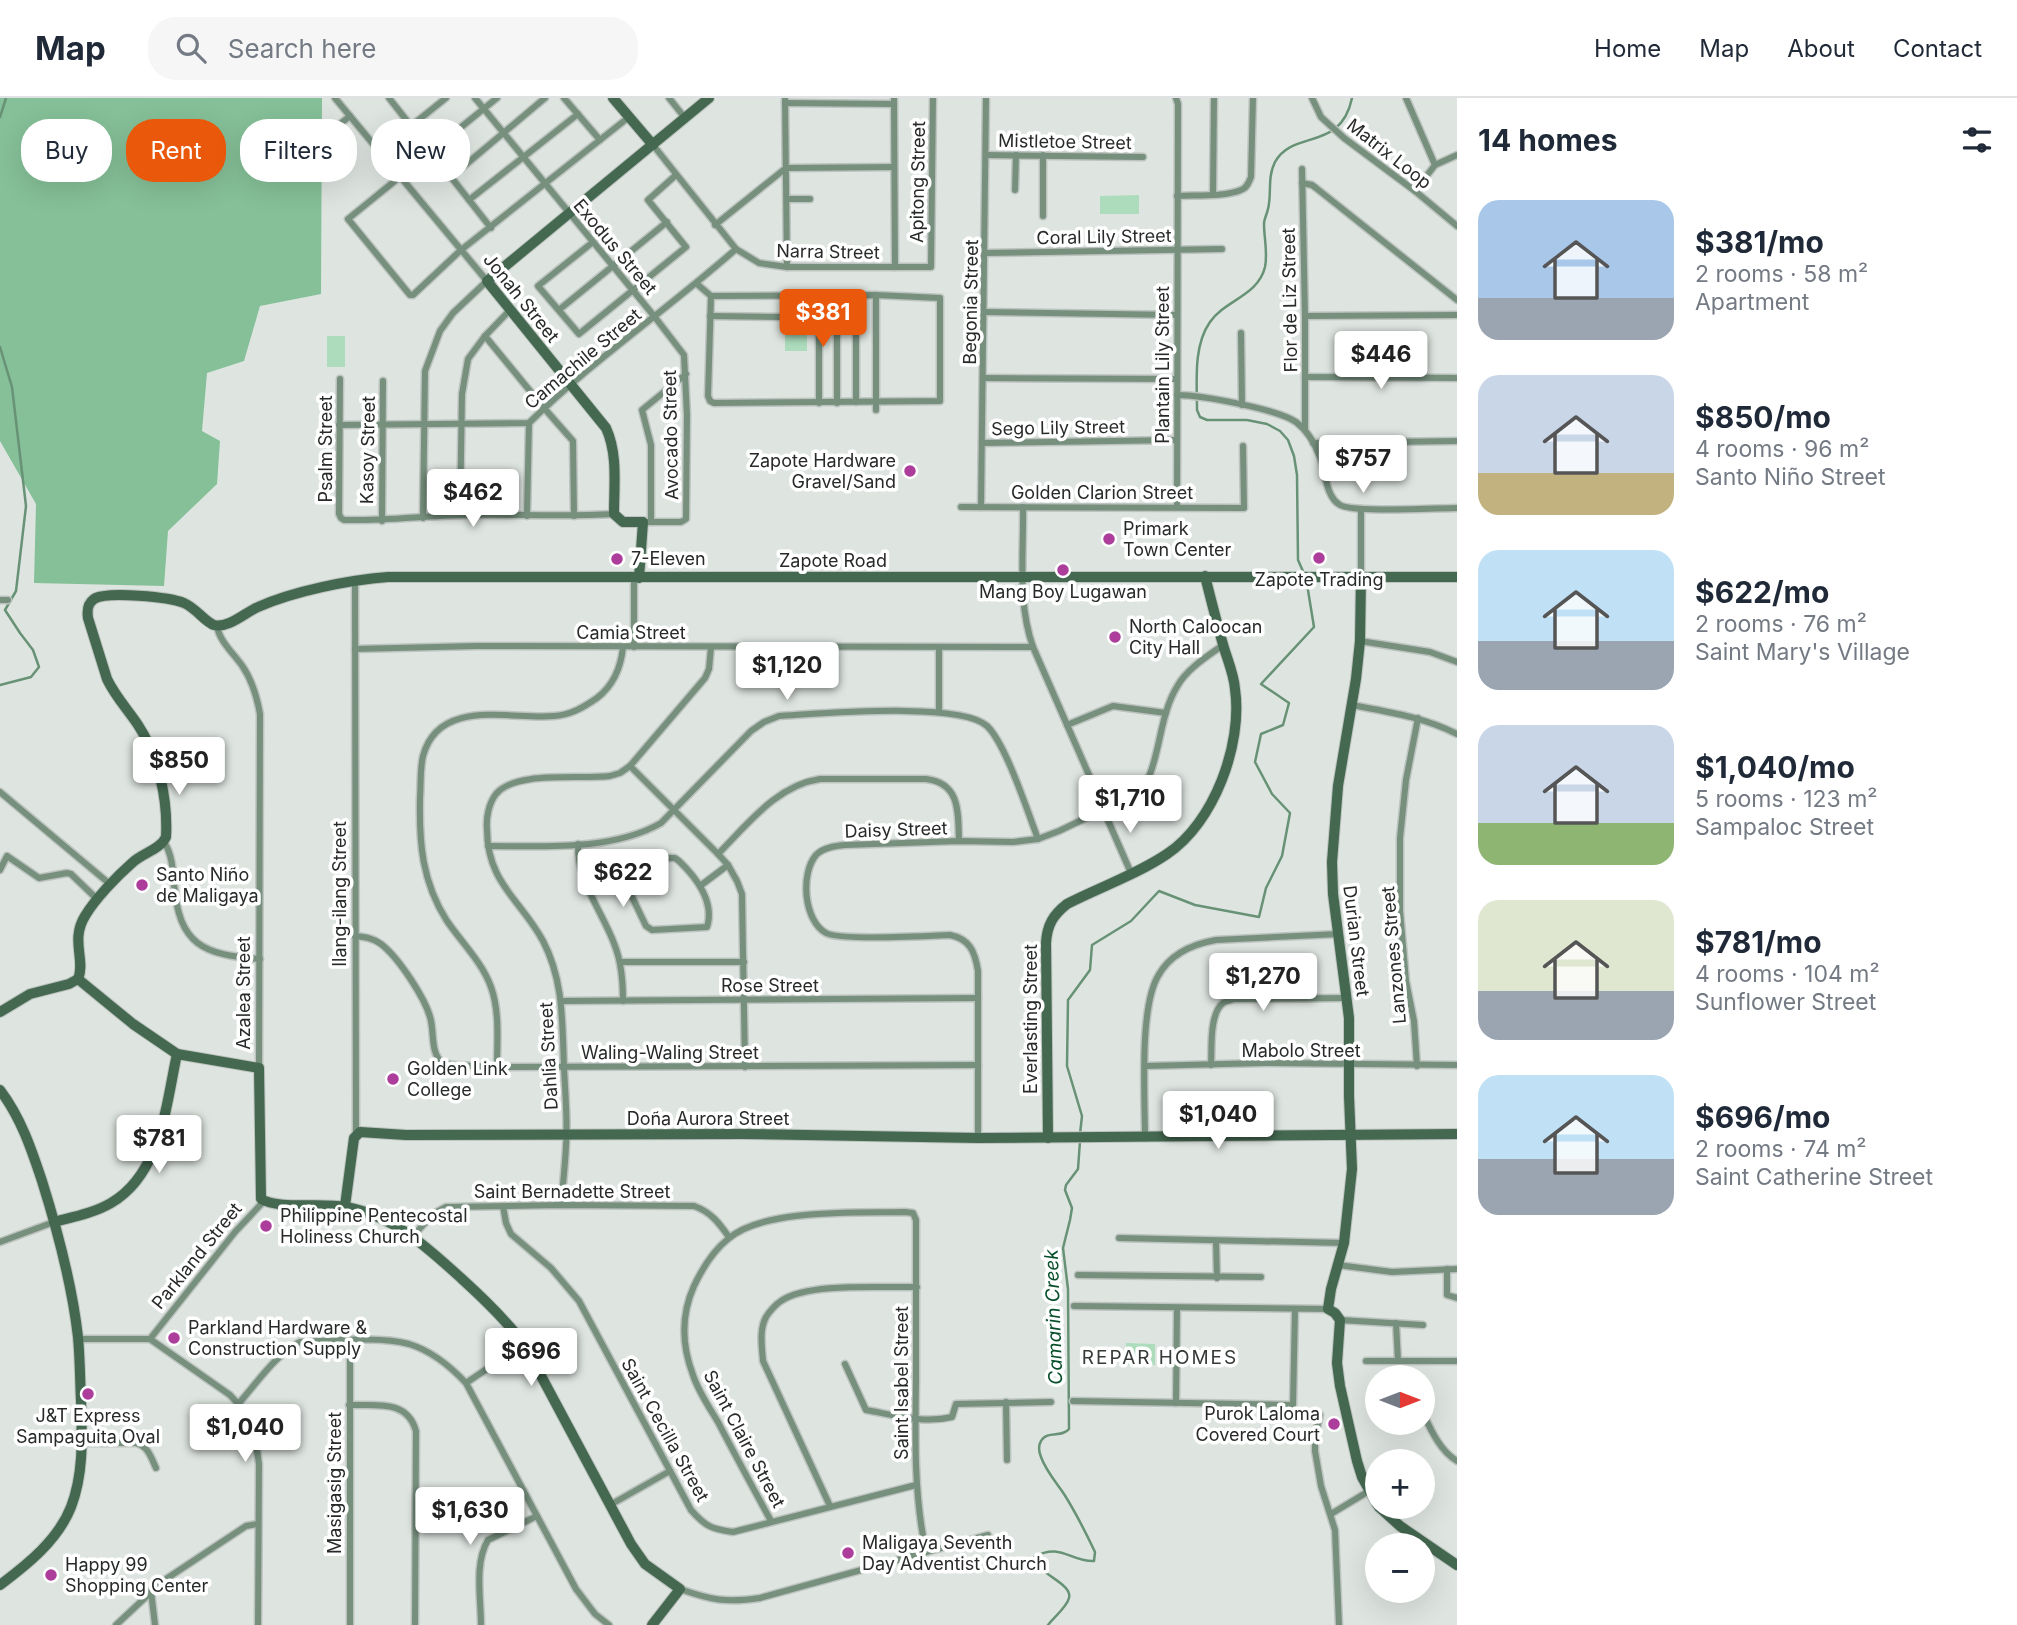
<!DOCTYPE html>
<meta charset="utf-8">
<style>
:root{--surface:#fff;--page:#f6f6f7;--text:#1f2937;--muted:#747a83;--line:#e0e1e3;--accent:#ea580c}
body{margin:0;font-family:Inter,sans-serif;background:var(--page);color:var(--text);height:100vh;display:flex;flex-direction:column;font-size:26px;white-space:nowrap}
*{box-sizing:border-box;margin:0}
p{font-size:23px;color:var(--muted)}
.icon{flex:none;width:38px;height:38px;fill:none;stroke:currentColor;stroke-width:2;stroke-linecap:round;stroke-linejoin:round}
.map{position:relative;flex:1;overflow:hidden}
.panel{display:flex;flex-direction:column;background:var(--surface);width:560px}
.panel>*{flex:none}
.hud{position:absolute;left:21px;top:21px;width:665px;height:63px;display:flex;gap:14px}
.needle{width:46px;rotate:90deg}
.fabs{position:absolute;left:1365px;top:1267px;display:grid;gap:14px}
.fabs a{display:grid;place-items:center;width:70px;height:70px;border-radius:50%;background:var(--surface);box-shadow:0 7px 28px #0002;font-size:35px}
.price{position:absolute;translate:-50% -60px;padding:0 16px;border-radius:7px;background:#fff;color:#222;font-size:23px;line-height:46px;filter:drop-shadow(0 2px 4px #0008)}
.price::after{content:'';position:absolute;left:50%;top:42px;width:21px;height:16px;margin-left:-10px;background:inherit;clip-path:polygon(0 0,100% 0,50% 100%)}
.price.on{background:var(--accent);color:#fff}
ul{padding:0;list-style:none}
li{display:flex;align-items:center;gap:21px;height:175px;padding:0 21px}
li span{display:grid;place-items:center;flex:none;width:196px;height:140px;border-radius:21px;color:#555}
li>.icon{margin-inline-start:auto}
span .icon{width:84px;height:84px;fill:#fffc;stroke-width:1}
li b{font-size:30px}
h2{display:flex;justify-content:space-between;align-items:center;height:84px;padding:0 21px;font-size:30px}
.chip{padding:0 24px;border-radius:28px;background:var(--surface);box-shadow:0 7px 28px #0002;font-size:24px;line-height:63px}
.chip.on{background:var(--accent);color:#fff}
header{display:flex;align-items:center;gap:42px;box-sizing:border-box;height:98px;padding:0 35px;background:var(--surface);border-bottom:2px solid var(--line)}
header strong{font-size:33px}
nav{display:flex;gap:38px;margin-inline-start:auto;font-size:24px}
.search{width:490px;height:63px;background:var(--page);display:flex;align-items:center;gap:18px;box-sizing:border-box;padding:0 24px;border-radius:28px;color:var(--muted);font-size:26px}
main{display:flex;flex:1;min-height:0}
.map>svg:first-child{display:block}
</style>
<header>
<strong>Map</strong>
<div class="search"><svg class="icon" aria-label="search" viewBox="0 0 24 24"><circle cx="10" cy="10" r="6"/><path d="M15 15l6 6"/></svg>Search here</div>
<nav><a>Home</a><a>Map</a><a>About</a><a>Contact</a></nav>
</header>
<main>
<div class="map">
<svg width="1457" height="1527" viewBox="0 0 1457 1527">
<rect width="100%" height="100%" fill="#dee5e0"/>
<g fill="#acdcbb">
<path d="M1139 97V116H1100V98Z"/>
<rect x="785" y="215" width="22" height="38"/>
<rect x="327" y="238" width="18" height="31"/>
<path d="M1126 1245 1155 1246V1267H1125Z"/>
</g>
<path fill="#85c098" d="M0 0H322L321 196 260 208 244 263 207 275 202 333 220 343 217 386 168 433 164 488 34 485 36 406 0 343Z"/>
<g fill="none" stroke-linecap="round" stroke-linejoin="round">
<g stroke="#689276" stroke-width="2.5">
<path d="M0 19 6 0"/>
<path d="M0 249 12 289 26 408 16 493 5 512 20 535 33 552 39 569 31 579 0 587"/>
<path d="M1080 1036 1082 1018 1067 968 1068 902 1090 872 1092 847 1131 823 1159 793 1195 807 1259 819 1266 790 1282 758 1290 715 1272 696 1255 664 1261 636 1283 627 1289 605 1261 586 1314 529 1306 480 1298 462 1297 377 1294 358 1288 342 1280 333 1267 326 1247 322H1207L1200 319 1197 312C1197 284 1193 248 1210 224 1225 202 1258 198 1265 169 1268 155 1264 140 1264 126 1264 121 1267 116 1268 111 1272 95 1267 80 1275 64 1293 31 1341 54 1352 0"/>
<path d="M1048 1527C1054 1519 1067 1509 1069 1500 1073 1485 1036 1476 1034 1459 1061 1444 1070 1464 1094 1463L1095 1454C1086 1435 1076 1415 1064 1396 1056 1384 1046 1373 1041 1359 1039 1354 1038 1348 1041 1343 1047 1332 1062 1340 1069 1331L1068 1191 1063 1150 1070 1122 1072 1110 1065 1092 1066 1087 1078 1071 1080 1043"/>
</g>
<defs>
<g id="street">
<path d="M335 0 487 183 453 215 440 233 425 273 423 420"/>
<path d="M389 0 491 130"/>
<path d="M475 0 654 218 684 257 687 317 686 421 681 424H643"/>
<path d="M497 0 348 121 410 197H413L461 152 629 19"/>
<path d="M564 0 600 42"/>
<path d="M669 0 685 20"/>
<path d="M785 0 787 169"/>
<path d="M894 0 895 169"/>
<path d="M1176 0 1178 6 1177 409"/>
<path d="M1312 0 1321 19 1344 40 1415 93 1457 128"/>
<path d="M1406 0 1435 67"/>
<path d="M785 5 894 6"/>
<path d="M411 28 446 0"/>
<path d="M325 38 350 18"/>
<path d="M653 47 736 151 759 165 787 169H931L933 0"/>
<path d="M986 57 1143 59"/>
<path d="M1302 71 1305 218V332"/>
<path d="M451 79 545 0"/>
<path d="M1302 85 1312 87 1316 90 1457 202"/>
<path d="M1015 92 1016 57"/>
<path d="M1415 93 1435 67 1457 57"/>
<path d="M1213 96 1214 0"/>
<path d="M1177 98C1196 97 1224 99 1241 92 1247 90 1249 84 1251 79L1253 0"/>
<path d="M787 101H810"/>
<path d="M469 102 578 16"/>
<path d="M1043 118V57"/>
<path d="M715 127 786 70 894 69"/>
<path d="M593 144 538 188 579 236 686 149 648 102 676 77"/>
<path d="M985 155 1222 151"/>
<path d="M697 186 711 198 876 197 940 200V303L714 305 710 303 708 298 711 198"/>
<path d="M876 197V312"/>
<path d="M837 198V305"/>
<path d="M560 211 667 124"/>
<path d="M984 214 1177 217"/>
<path d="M710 218 781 219"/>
<path d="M1305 218 1457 217"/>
<path d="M1241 235 1242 307"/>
<path d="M485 238 544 310 573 343 574 418"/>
<path d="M1305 279 1457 280"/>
<path d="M983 280 1177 281"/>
<path d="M340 281 339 416 341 420 344 422C384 423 423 418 463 417 514 416 564 419 614 416"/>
<path d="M1177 297C1201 297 1277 311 1296 324 1308 333 1315 346 1320 359 1326 374 1325 398 1340 407 1354 415 1436 410 1457 410"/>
<path d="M856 304V198"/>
<path d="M819 305V198"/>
<path d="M339 327 529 325C593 262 668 211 736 151"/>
<path d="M982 345 1177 342"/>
<path d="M1313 345 1457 343"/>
<path d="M961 409 1244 410 1243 348"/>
<path d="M981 409 986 0"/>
<path d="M1023 409C1024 455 1017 504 1033 549L1096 693"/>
<path d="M1361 411V478"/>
<path d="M460 417 462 296 468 261 485 238 510 212"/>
<path d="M527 418 529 325"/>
<path d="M382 423 383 283"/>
<path d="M651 424V347L642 312 686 276"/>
<path d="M355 483 356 1037"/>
<path d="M0 502H8"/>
<path d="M217 528C219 543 235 557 243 569 253 584 257 599 260 616L259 970"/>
<path d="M1360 543 1430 554 1457 564"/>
<path d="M634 549V480"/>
<path d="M939 549V614"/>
<path d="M355 551 476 548 1033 549"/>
<path d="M1352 607C1389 614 1423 619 1457 636"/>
<path d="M1067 627 1113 608 1166 615"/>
<path d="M630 668 718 756 728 767 737 783 742 796 745 969"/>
<path d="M0 694 111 787"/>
<path d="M1103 711 1131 775"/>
<path d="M164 744C172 756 173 772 174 786 179 847 203 857 260 861"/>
<path d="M578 746C577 784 603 814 615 848 622 866 623 884 623 903"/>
<path d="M488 748C542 748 613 753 661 725L751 633 764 624 779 618C818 616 961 603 987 628 1006 646 1028 715 1038 741"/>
<path d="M718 756C747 727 777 687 820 681H926C961 685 958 716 959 743"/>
<path d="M669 760H675L679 763C696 779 715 804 707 829L652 832 646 828 624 782Z"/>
<path d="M0 772 7 758 39 780 67 775 71 776 98 802"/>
<path d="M700 788 728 767"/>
<path d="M355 838C365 839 373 840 381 846 398 859 427 902 431 923 434 937 431 955 442 965L454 967 497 969 978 967"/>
<path d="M620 864H744"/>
<path d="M562 903 978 900"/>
<path d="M1211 967C1212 951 1209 916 1223 905 1225 903 1232 902 1234 901L1348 900"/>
<path d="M1145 968 1264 965 1457 967"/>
<path d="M1417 968 1414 923 1406 883 1400 813V740L1406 682 1418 620"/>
<path d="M497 969C497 943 500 914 491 889 482 864 462 845 447 823 422 784 419 745 420 700 421 686 420 671 423 658 439 599 511 622 554 618 571 617 584 609 597 600 614 587 621 569 623 549"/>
<path d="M978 1040V873C975 854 970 841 950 837 928 838 840 843 826 835 804 823 800 776 816 757 824 749 836 748 846 747L959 743 1013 744 1038 741 1059 733 1132 698 1146 684 1150 676C1161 647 1161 614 1178 587 1188 570 1208 558 1223 547"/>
<path d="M1145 1040C1145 999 1139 911 1158 878 1170 856 1193 846 1216 842L1339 836"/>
<path d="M561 1107C563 1087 565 1068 566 1048 568 1022 565 995 564 968 562 925 564 883 543 843 521 802 487 785 487 731 486 719 489 705 496 696 516 672 580 682 610 678L620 675 630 668 705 580 709 571 711 549"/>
<path d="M503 1108 506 1125 511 1136 551 1170 579 1203 691 1412C705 1428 711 1431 733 1434L916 1387"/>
<path d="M413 1138 433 1116 446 1109 561 1107 694 1108C711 1114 719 1125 729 1139"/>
<path d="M1119 1140 1344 1145"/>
<path d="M1216 1143 1217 1180"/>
<path d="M0 1144 54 1124"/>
<path d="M1338 1167 1392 1174 1457 1171"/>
<path d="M1447 1171V1197L1457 1200"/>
<path d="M1078 1177 1261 1179"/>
<path d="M1074 1208 1328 1211"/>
<path d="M1340 1222 1423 1227"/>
<path d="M1396 1225 1398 1263"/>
<path d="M78 1241H150"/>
<path d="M150 1241 230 1297 243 1311 254 1332 259 1366 258 1527"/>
<path d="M150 1241 235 1134 264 1103"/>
<path d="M350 1243V1527"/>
<path d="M1366 1263H1457"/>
<path d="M845 1266 866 1312C894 1317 924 1326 952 1319L956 1306 1051 1304"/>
<path d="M466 1285 524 1246"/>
<path d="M1073 1303 1293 1307 1295 1212"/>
<path d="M1006 1304 1007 1362"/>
<path d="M239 1305C256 1286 277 1255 300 1244 332 1243 379 1238 409 1246 432 1253 450 1268 466 1285L576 1491 595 1516 609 1527"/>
<path d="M1176 1305 1177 1210"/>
<path d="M349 1307C376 1308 407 1301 416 1333L415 1527"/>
<path d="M1423 1315C1431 1332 1440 1353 1457 1363"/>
<path d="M1320 1317 1315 1339V1353L1321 1388 1335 1432 1339 1527"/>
<path d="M82 1345H136C148 1348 151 1359 156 1370"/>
<path d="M610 1407 670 1373"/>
<path d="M830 1408 763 1263C762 1249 759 1232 766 1219 769 1214 776 1206 781 1203 808 1184 883 1190 917 1189"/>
<path d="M1331 1416 1369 1393"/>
<path d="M771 1423C753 1390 735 1357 718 1324 709 1309 698 1293 693 1277 682 1248 681 1217 694 1188 702 1171 713 1153 728 1141 763 1110 859 1115 905 1114L913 1115 916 1122C916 1176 916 1229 916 1283 915 1341 914 1398 926 1454"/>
<path d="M680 1491C711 1502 726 1505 760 1500L988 1437"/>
<path d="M151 1493 155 1527"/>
<path d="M116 1527 163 1483 246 1428 257 1426"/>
<path d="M481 1527C481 1501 474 1465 488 1442L537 1418"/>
</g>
<g id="secondary">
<path d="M613 0 653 47"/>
<path d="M1361 478 1360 543 1356 581 1338 688 1332 764 1333 796 1349 920V998L1352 1071 1344 1145 1331 1191 1328 1211 1335 1215 1340 1222 1337 1265 1340 1288 1357 1363 1362 1379 1377 1406"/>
<path d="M639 480 643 424H623L614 416C614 387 618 356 606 330L487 183 709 0"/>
<path d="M78 881 133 926 177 956 259 970 261 1101C280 1112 322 1104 345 1109 393 1117 427 1149 462 1181 484 1201 506 1222 524 1246L631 1446 645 1466 680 1491 652 1527"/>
<path d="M0 914 30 896 69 886 78 881C86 863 70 842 85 818 95 801 117 778 132 765 142 755 160 752 166 739 168 702 159 659 138 627 128 612 115 598 107 581L88 520C87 513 87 506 94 501 107 493 170 499 184 505 196 510 205 524 214 527 228 531 246 514 258 509 294 493 349 482 388 479H1457"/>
<path d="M0 992C21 1020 31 1050 42 1083 58 1134 72 1186 78 1239 80 1260 80 1282 81 1303 82 1339 84 1375 71 1409 58 1442 28 1466 0 1487"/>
<path d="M1048 1040 1046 845C1047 827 1053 817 1067 806 1100 789 1136 777 1167 756 1214 725 1243 646 1235 591 1234 577 1228 563 1224 550 1217 526 1211 502 1205 478"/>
<path d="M345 1108 354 1040 360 1034 406 1037 743 1036 978 1040 1457 1036"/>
<path d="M54 1124C73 1119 94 1115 111 1105 161 1076 166 1007 177 956"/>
<path d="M1379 1409 1400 1428 1457 1467"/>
</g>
</defs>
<use href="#street" stroke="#bdc3bf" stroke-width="9"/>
<use href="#secondary" stroke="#bdc3bf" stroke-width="12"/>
<use href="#street" stroke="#77907e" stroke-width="6"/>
<use href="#secondary" stroke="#446850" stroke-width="10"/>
</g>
<g fill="#ac3d9a" stroke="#fff" stroke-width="2.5">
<circle cx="910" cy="373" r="7"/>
<circle cx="1109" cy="441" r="7"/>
<circle cx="1319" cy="460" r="7"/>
<circle cx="617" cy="461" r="7"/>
<circle cx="1063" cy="472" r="7"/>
<circle cx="1115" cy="539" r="7"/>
<circle cx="142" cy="787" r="7"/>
<circle cx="393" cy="981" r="7"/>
<circle cx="266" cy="1128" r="7"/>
<circle cx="174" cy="1240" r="7"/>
<circle cx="88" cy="1296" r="7"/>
<circle cx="1334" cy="1326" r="7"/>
<circle cx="848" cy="1455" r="7"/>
<circle cx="51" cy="1477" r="7"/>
</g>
<g text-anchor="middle" stroke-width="7" stroke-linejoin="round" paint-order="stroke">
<g font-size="18" fill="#272a28" stroke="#fff">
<text transform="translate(1065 44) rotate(1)" y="6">Mistletoe Street</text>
<text transform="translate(1389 56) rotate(38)" y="6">Matrix Loop</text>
<text transform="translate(918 84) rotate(-89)" y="6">Apitong Street</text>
<text transform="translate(1104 139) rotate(-1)" y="6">Coral Lily Street</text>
<text transform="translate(615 149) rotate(50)" y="6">Exodus Street</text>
<text transform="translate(828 154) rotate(1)" y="6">Narra Street</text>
<text transform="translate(521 200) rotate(51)" y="6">Jonah Street</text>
<text transform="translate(1290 202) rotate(-91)" y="6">Flor de Liz Street</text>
<text transform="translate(971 204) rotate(-89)" y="6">Begonia Street</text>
<text transform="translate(583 261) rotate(-40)" y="6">Camachile Street</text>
<text transform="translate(1163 267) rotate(-90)" y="6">Plantain Lily Street</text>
<text transform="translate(1058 330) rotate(-1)" y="6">Sego Lily Street</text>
<text transform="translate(671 337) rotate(-91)" y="6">Avocado Street</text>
<text transform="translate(326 351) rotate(-90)" y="6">Psalm Street</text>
<text transform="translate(368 352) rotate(-89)" y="6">Kasoy Street</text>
<text x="1102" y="401">Golden Clarion Street</text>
<text x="833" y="469">Zapote Road</text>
<text x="631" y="541">Camia Street</text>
<text transform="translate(896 732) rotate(-2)" y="6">Daisy Street</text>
<text transform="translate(340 796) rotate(-90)" y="6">Ilang-ilang Street</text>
<text transform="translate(1356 843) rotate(83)" y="6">Durian Street</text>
<text transform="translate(1394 857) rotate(-95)" y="6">Lanzones Street</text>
<text x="770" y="894">Rose Street</text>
<text transform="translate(244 895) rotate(-90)" y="6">Azalea Street</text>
<text transform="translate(1031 921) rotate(-90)" y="6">Everlasting Street</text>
<text x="1301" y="959">Mabolo Street</text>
<text x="670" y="961">Waling-Waling Street</text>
<text transform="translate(549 958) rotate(-93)" y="6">Dahlia Street</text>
<text x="708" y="1027">Doña Aurora Street</text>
<text x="572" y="1100">Saint Bernadette Street</text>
<text transform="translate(197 1158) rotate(-51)" y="6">Parkland Street</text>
<text transform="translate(902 1285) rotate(-90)" y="6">Saint Isabel Street</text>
<text transform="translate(665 1332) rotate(61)" y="6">Saint Cecilla Street</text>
<text transform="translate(744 1341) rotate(62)" y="6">Saint Claire Street</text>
<text transform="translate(335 1385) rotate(-90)" y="6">Masigasig Street</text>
</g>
<g font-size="18" fill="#272a28" stroke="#fff" text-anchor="start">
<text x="896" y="369" text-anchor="end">Zapote Hardware<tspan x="896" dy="21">Gravel/Sand</tspan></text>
<text x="1123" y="437">Primark<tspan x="1123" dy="21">Town Center</tspan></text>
<text x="631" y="467">7-Eleven</text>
<text x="1319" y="488" text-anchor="middle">Zapote Trading</text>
<text x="1063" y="500" text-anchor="middle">Mang Boy Lugawan</text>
<text x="1129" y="535">North Caloocan<tspan x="1129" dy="21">City Hall</tspan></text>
<text x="156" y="783">Santo Niño<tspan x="156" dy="21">de Maligaya</tspan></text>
<text x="407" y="977">Golden Link<tspan x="407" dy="21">College</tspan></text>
<text x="280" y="1124">Philippine Pentecostal<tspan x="280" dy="21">Holiness Church</tspan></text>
<text x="188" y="1236">Parkland Hardware &amp;<tspan x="188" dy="21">Construction Supply</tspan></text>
<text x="1320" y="1322" text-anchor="end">Purok Laloma<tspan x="1320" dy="21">Covered Court</tspan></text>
<text x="88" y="1324" text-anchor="middle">J&amp;T Express<tspan x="88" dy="21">Sampaguita Oval</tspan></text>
<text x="862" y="1451">Maligaya Seventh<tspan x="862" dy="21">Day Adventist Church</tspan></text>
<text x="65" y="1473">Happy 99<tspan x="65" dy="21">Shopping Center</tspan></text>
</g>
<g font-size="19" font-style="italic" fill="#064f2a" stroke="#fff">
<text transform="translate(1053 1219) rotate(-92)" y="7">Camarin Creek</text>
</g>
<g font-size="19" letter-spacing="2" fill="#363b38" stroke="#fff">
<text x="1160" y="1266">REPAR HOMES</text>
</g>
</g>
</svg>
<div class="fabs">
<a><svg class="needle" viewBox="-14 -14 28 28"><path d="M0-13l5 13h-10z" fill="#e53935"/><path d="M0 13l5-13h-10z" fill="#747a83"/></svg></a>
<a>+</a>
<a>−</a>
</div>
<b class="price on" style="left:823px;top:251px">$381</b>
<b class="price" style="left:1381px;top:293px">$446</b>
<b class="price" style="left:1363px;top:397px">$757</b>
<b class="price" style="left:473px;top:431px">$462</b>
<b class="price" style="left:787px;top:604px">$1,120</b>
<b class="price" style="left:179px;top:699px">$850</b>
<b class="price" style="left:1130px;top:737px">$1,710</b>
<b class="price" style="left:623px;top:811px">$622</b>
<b class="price" style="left:1263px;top:915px">$1,270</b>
<b class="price" style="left:1218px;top:1053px">$1,040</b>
<b class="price" style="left:159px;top:1077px">$781</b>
<b class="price" style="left:531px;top:1290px">$696</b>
<b class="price" style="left:245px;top:1366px">$1,040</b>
<b class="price" style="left:470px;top:1449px">$1,630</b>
<div class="hud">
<a class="chip">Buy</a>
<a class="chip on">Rent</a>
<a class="chip">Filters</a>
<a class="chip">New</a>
</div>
</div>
<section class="panel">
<h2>14 homes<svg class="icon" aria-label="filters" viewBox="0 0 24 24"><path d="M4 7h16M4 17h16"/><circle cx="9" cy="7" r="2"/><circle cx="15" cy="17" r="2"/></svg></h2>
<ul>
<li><span style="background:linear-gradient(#a9c7e8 70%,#9aa5b1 0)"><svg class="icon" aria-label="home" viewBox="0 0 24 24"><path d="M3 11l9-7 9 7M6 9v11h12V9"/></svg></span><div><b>$381/mo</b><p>2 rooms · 58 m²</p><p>Apartment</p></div></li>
<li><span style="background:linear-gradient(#c9d6e8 70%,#c2b280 0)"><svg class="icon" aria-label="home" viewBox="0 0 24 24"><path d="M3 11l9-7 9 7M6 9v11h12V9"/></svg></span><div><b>$850/mo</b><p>4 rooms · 96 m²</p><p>Santo Niño Street</p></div></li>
<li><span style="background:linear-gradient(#bfe0f5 65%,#9aa5b1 0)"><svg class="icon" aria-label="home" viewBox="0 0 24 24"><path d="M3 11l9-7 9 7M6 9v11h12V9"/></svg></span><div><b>$622/mo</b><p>2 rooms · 76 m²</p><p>Saint Mary's Village</p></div></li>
<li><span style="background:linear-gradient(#c9d6e8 70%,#8fb573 0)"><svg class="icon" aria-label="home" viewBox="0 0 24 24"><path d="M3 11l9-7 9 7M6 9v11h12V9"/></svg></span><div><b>$1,040/mo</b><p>5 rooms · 123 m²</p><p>Sampaloc Street</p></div></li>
<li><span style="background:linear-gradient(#dfe7d0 65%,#9aa5b1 0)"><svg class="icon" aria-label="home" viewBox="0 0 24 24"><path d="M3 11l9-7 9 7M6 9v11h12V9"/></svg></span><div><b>$781/mo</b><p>4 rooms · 104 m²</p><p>Sunflower Street</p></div></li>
<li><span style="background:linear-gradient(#bfe0f5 60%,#9aa5b1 0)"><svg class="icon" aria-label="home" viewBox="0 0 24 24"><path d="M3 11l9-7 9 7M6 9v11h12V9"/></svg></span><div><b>$696/mo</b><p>2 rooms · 74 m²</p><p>Saint Catherine Street</p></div></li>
</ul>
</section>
</main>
